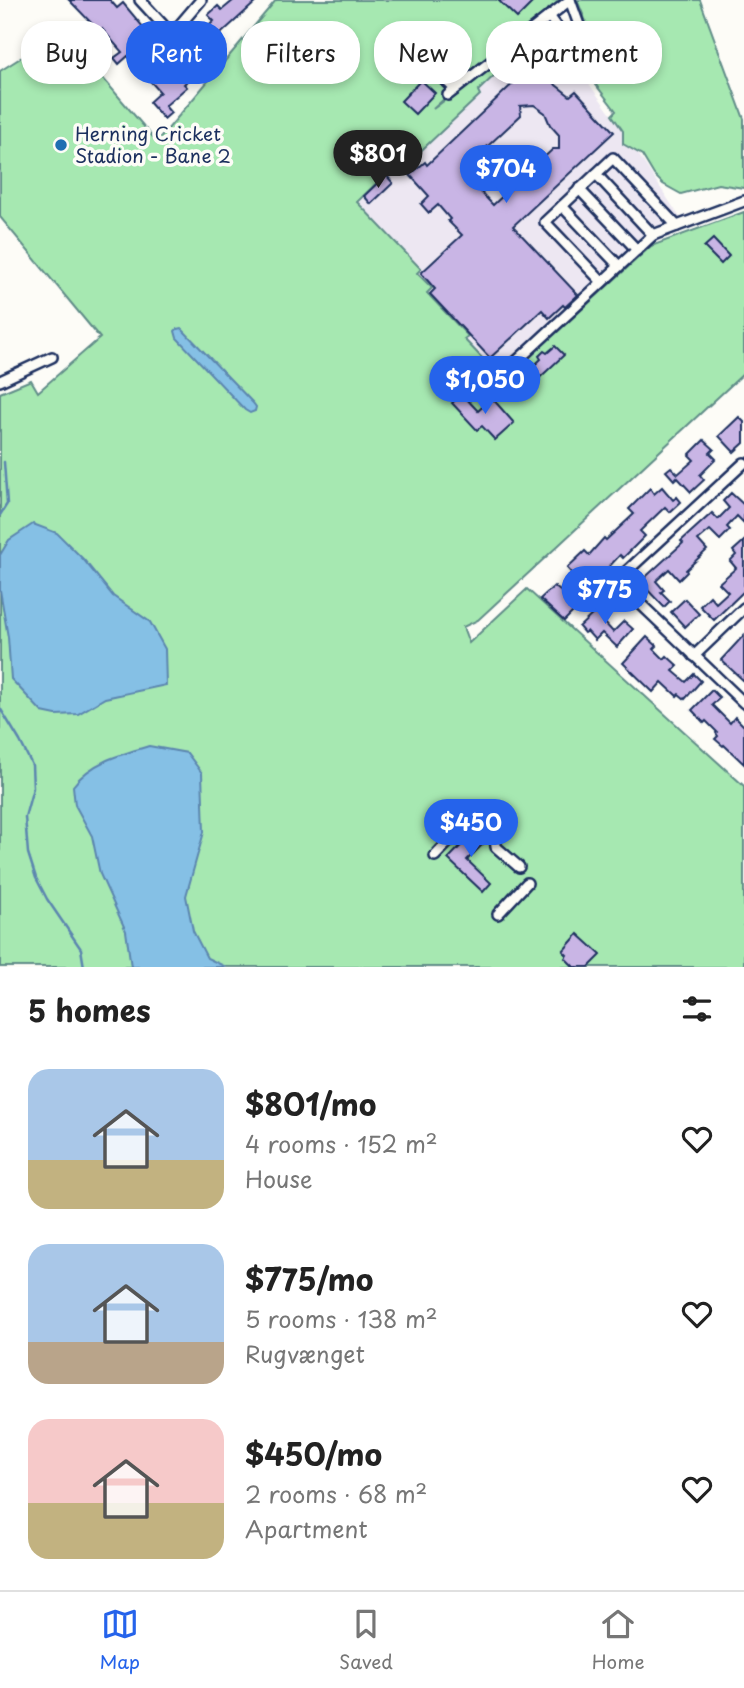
<!DOCTYPE html>
<meta charset="utf-8">
<style>
:root{--surface:#fff;--page:#f2f2f2;--text:#222;--muted:#767676;--line:#e0e0e0;--accent:#2563eb}
body{margin:0;font-family:"Playpen Sans",sans-serif;background:var(--page);color:var(--text);height:100vh;display:flex;flex-direction:column;font-size:26px;white-space:nowrap}
*{box-sizing:border-box;margin:0}
p{font-size:23px;color:var(--muted)}
.icon{flex:none;width:38px;height:38px;fill:none;stroke:currentColor;stroke-width:2;stroke-linecap:round;stroke-linejoin:round}
.map{position:relative;height:967px;overflow:hidden}
.side{display:flex;flex-direction:column;background:var(--surface);flex:1}
.side>*{flex:none}
.top-card{position:absolute;left:21px;top:21px;width:704px;height:63px;display:flex;gap:14px}
.price{position:absolute;translate:-50% -60px;padding:0 16px;border-radius:24px;background:var(--accent);color:#fff;font-size:23px;line-height:46px;filter:drop-shadow(0 2px 4px #0008)}
.price::after{content:'';position:absolute;left:50%;top:42px;width:21px;height:16px;margin-left:-10px;background:inherit;clip-path:polygon(0 0,100% 0,50% 100%)}
.price.on{background:#222;color:#fff}
ul{padding:0;list-style:none}
li{display:flex;align-items:center;gap:21px;height:175px;padding:0 28px}
li span{display:grid;place-items:center;flex:none;width:196px;height:140px;border-radius:21px;color:#555}
li>.icon{margin-inline-start:auto}
span .icon{width:84px;height:84px;fill:#fffc;stroke-width:1}
li b{font-size:30px}
h2{display:flex;justify-content:space-between;align-items:center;height:84px;padding:0 28px;font-size:30px}
.tag{padding:0 24px;border-radius:28px;background:var(--surface);box-shadow:0 4px 10px #0003;font-size:24px;line-height:63px}
.tag.on{background:var(--accent);color:#fff}
.tabs{display:flex;justify-content:space-around;align-items:center;height:98px;border-top:2px solid var(--line);background:var(--surface);font-size:19px;color:var(--muted)}
.tabs a{display:grid;justify-items:center;gap:4px}
.tabs .on{color:var(--accent)}
.map>svg:first-child{display:block}
</style>
<div class="map">
<svg width="744" height="967" viewBox="0 0 744 967">
<rect width="100%" height="100%" fill="#fdfcf7"/>
<filter id="ink" filterUnits="userSpaceOnUse"><feTurbulence type="fractalNoise" baseFrequency=".0143" numOctaves="2"/><feDisplacementMap in="SourceGraphic" scale="14" xChannelSelector="R" yChannelSelector="G"/><feConvolveMatrix kernelMatrix="1 2 1 2 8 2 1 2 1" color-interpolation-filters="sRGB"/></filter>
<g filter="url(#ink)">
<path fill="#ede7f2" d="M541 17 623 131 681 219 504 381 334 198 478 68Z"/>
<g fill="#a6e8b1" stroke="#608c88" stroke-width="2">
<path d="M276 0H563L478 68 433 109 518 46 521 50 478 91 480 95 409 162H401L391 151V146L377 158 388 172 357 202 421 269 417 273 432 288 427 293 468 336 464 339 504 381 651 246 744 212V373L478 620 463 627 469 643 527 589 744 786V967H0V393L31 380 38 392 100 338 0 217V71L63 31 157 142Z"/>
<path d="M700 0 744 119V188L718 184 681 194 663 184 654 175 642 155 623 144V131L612 115 616 111 586 72 587 68 600 56 577 0Z"/>
</g>
<g fill="#85c0e5" stroke="#5b86af" stroke-width="2">
<path d="M181 328 253 403 256 407 255 411 250 413 245 410 177 338 175 331 177 329Z"/>
<path d="M33 524 57 533 84 560 113 596 150 622 165 649 166 685 105 698 78 714 56 715 42 712 11 679 8 637 0 590V555L9 540Z"/>
<path d="M149 746 187 753 202 773 204 832 186 896 193 931 207 958 226 967H131L126 931 100 874 92 836 75 805 73 786C91 762 121 754 149 746Z"/>
</g>
<g fill="none" stroke-linecap="round" stroke-linejoin="round">
<g stroke="#5b86af" stroke-width="2.5">
<path d="M0 515 7 504 4 462"/>
<path d="M0 708 20 741 32 765 33 788 25 817 28 853 36 878 47 899 81 949 84 967"/>
</g>
</g>
<g fill="#c9b5e5" stroke="#1b2f5e" stroke-width="2" fill-rule="evenodd">
<path d="M69 0H110L117 8 123 3 144 28 138 33 151 47 143 55 152 65 162 57 170 66 173 62 182 72 208 51 196 38 214 21 208 15 218 6 222 10 234 0H258L214 40 217 43 221 40 225 44 184 84 187 87 165 106 171 113 164 119 149 102 160 92 128 56 119 64 114 58 122 52 102 29 100 32Z"/>
<path d="M498 0H535L517 18Z"/>
<path d="M543 55 554 67 549 74 556 85 570 96 576 91 614 132 513 226 578 295 565 307 563 305 549 318 542 310 490 358 430 294 435 289 421 273 462 235 448 221 450 219 438 205 429 213 421 204 429 196 410 175 425 162 427 165ZM534 105 545 113 550 125 559 135V149H553L493 205 461 171 521 115 520 106Z"/>
<path d="M421 80 435 93 415 114 401 101Z"/>
<path d="M386 175 393 183 371 204 364 196Z"/>
<path d="M713 239 729 256 721 264 704 247Z"/>
<path d="M555 346 564 355 534 383 525 374 541 359 539 356 544 351 547 353Z"/>
<path d="M462 394 478 411 492 398 514 423 495 440 482 426 477 430 452 403Z"/>
<path d="M739 417 744 422V443L734 452 719 436Z"/>
<path d="M704 440 714 449 710 453 716 459 700 475 704 480 691 492 677 477 674 480 666 471 671 467 678 474 694 460 689 455Z"/>
<path d="M662 487 673 500 677 497 681 502 670 512 665 507 640 531 645 536 623 558 620 555 605 571 606 572 599 579 595 576 581 589 582 590 568 604 574 611 564 621 540 599 554 586 560 591 575 577 567 568 585 551 589 555 604 538 606 540 634 514 629 509 650 488 654 494Z"/>
<path d="M731 493 744 505V523L737 516 727 527 730 530 720 540 710 530 698 540 707 550 686 570 687 572 679 580 669 569 656 581 664 590 661 592 670 601 664 607 640 582 683 543 681 541 712 513 718 519 729 508 723 501Z"/>
<path d="M744 541V591L714 620 700 606 710 596 716 603 728 592 719 583 736 568 730 561 736 555 733 551Z"/>
<path d="M685 599 699 614 685 627 671 612Z"/>
<path d="M601 602 611 613 603 621 613 632 624 621 633 629 617 647 602 633 595 640 587 631 584 633 579 627 595 612 593 610Z"/>
<path d="M744 635V681L721 660Z"/>
<path d="M647 637 657 646 654 649 664 659 667 656 678 666 673 671 686 682 694 674 701 681 685 699 679 694 677 696 662 682 653 692 623 663Z"/>
<path d="M712 690 720 698 712 705 730 723 735 717 744 726V764L724 745 723 746 715 739 718 736 716 733 717 732 706 721 704 723 692 710Z"/>
<path d="M478 828 488 838 489 842 486 841 467 860 491 883 483 892 448 859Z"/>
<path d="M578 934 601 955 589 967H574L565 958 567 955 563 951Z"/>
</g>
<g fill="none" stroke-linecap="round" stroke-linejoin="round">
<defs>
<g id="minor">
<path d="M140 0 187 51"/>
<path d="M549 16 579 57 588 50 570 0"/>
<path d="M172 34 201 0"/>
<path d="M444 56 468 79"/>
<path d="M432 68 455 89"/>
<path d="M448 95 570 0"/>
<path d="M596 174 653 235"/>
<path d="M579 189 637 250"/>
<path d="M562 206 619 266"/>
<path d="M602 282 545 222 613 158 677 226"/>
<path d="M0 381 52 357"/>
<path d="M493 383 653 235 744 201"/>
<path d="M744 463 626 572 622 582 628 592 744 703"/>
<path d="M694 656 744 608"/>
<path d="M435 856 474 815 495 835 496 847 519 867"/>
<path d="M498 914 527 883"/>
</g>
</defs>
<use href="#minor" stroke="#1b2f5e" stroke-width="14"/>
<use href="#minor" stroke="#fdfcf7" stroke-width="9"/>
</g>
</g>
<circle fill="#1f6fb2" stroke="#fdfcf7" stroke-width="2.5" cx="61" cy="145" r="7"/>
<g text-anchor="middle" stroke-width="7" stroke-linejoin="round" paint-order="stroke">
<g font-size="19" fill="#1b2f5e" stroke="#fdfcf7" text-anchor="start">
<text x="75" y="141">Herning Cricket<tspan x="75" dy="22">Stadion - Bane 2</tspan></text>
</g>
</g>
</svg>
<b class="price on" style="left:378px;top:190px">$801</b>
<b class="price" style="left:506px;top:205px">$704</b>
<b class="price" style="left:485px;top:416px">$1,050</b>
<b class="price" style="left:605px;top:626px">$775</b>
<b class="price" style="left:471px;top:859px">$450</b>
<div class="top-card">
<a class="tag">Buy</a>
<a class="tag on">Rent</a>
<a class="tag">Filters</a>
<a class="tag">New</a>
<a class="tag">Apartment</a>
</div>
</div>
<section class="side">
<h2>5 homes<svg class="icon" aria-label="filters" viewBox="0 0 24 24"><path d="M4 7h16M4 17h16"/><circle cx="9" cy="7" r="2"/><circle cx="15" cy="17" r="2"/></svg></h2>
<ul>
<li><span style="background:linear-gradient(#a9c7e8 65%,#c2b280 0)"><svg class="icon" aria-label="home" viewBox="0 0 24 24"><path d="M3 11l9-7 9 7M6 9v11h12V9"/></svg></span><div><b>$801/mo</b><p>4 rooms · 152 m²</p><p>House</p></div><svg class="icon" aria-label="heart" viewBox="0 0 24 24"><path d="M12 20l-8-8c-3-5 5-10 8-4 3-6 11-1 8 4z"/></svg></li>
<li><span style="background:linear-gradient(#a9c7e8 70%,#b9a48a 0)"><svg class="icon" aria-label="home" viewBox="0 0 24 24"><path d="M3 11l9-7 9 7M6 9v11h12V9"/></svg></span><div><b>$775/mo</b><p>5 rooms · 138 m²</p><p>Rugvænget</p></div><svg class="icon" aria-label="heart" viewBox="0 0 24 24"><path d="M12 20l-8-8c-3-5 5-10 8-4 3-6 11-1 8 4z"/></svg></li>
<li><span style="background:linear-gradient(#f6c9c9 60%,#c2b280 0)"><svg class="icon" aria-label="home" viewBox="0 0 24 24"><path d="M3 11l9-7 9 7M6 9v11h12V9"/></svg></span><div><b>$450/mo</b><p>2 rooms · 68 m²</p><p>Apartment</p></div><svg class="icon" aria-label="heart" viewBox="0 0 24 24"><path d="M12 20l-8-8c-3-5 5-10 8-4 3-6 11-1 8 4z"/></svg></li>
</ul>
</section>
<nav class="tabs">
<a class="on"><svg class="icon" aria-label="map" viewBox="0 0 24 24"><path d="M3 6l6-2 6 2 6-2v14l-6 2-6-2-6 2zM9 4v14M15 6v14"/></svg>Map</a>
<a><svg class="icon" aria-label="saved" viewBox="0 0 24 24"><path d="M7 4h10v16l-5-4-5 4z"/></svg>Saved</a>
<a><svg class="icon" aria-label="home" viewBox="0 0 24 24"><path d="M3 11l9-7 9 7M6 9v11h12V9"/></svg>Home</a>
</nav>
